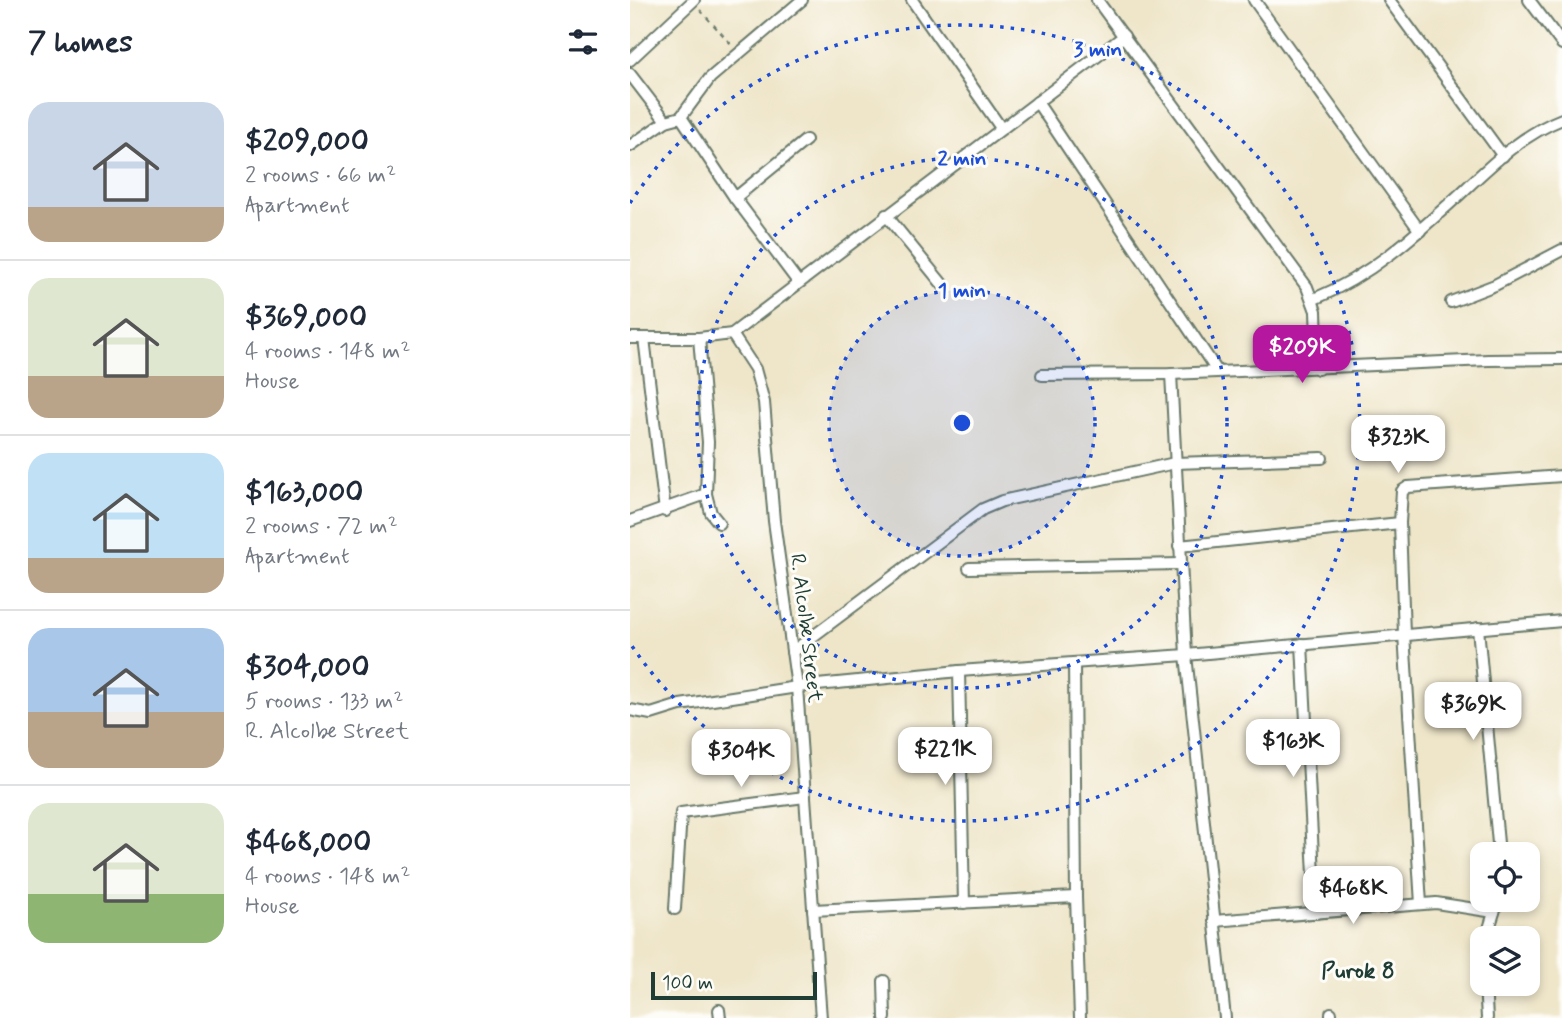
<!DOCTYPE html>
<meta charset="utf-8">
<style>
:root{--surface:#fff;--page:#f6f6f7;--text:#1f2937;--muted:#747a83;--line:#e0e1e3;--accent:#b5179e}
body{margin:0;font-family:Mynerve,sans-serif;background:var(--page);color:var(--text);height:100vh;display:flex;flex-direction:column;font-size:26px;white-space:nowrap}
*{box-sizing:border-box;margin:0}
p{font-size:23px;color:var(--muted)}
.icon{flex:none;width:38px;height:38px;fill:none;stroke:currentColor;stroke-width:2;stroke-linecap:round;stroke-linejoin:round}
.map{position:relative;flex:1;overflow:hidden}
.side{display:flex;flex-direction:column;background:var(--surface);width:630px}
.side>*{flex:none}
.tools{position:absolute;left:840px;top:842px;display:grid;gap:14px}
.tools a{display:grid;place-items:center;width:70px;height:70px;border-radius:14px;background:var(--surface);box-shadow:0 4px 10px #0003;font-size:35px}
.scale{position:absolute;left:21px;bottom:18px;width:166px;box-sizing:border-box;padding-left:7px;border:4px solid #1f3d34;border-top:0;font-size:19px;line-height:24px;white-space:nowrap;color:#1f3d34;-webkit-text-stroke:5px #fdfcf7;paint-order:stroke}
.price{position:absolute;translate:-50% -60px;padding:0 16px;border-radius:14px;background:#fff;color:#222;font-size:23px;line-height:46px;filter:drop-shadow(0 2px 4px #0008)}
.price::after{content:'';position:absolute;left:50%;top:42px;width:21px;height:16px;margin-left:-10px;background:inherit;clip-path:polygon(0 0,100% 0,50% 100%)}
.price.selected{background:var(--accent);color:#fff}
ul{padding:0;list-style:none}
li{display:flex;align-items:center;gap:21px;height:175px;padding:0 28px}
li+li{border-top:2px solid var(--line)}
li span{display:grid;place-items:center;flex:none;width:196px;height:140px;border-radius:21px;color:#555}
li>.icon{margin-inline-start:auto}
span .icon{width:84px;height:84px;fill:#fffc;stroke-width:1}
li b{font-size:30px}
h2{display:flex;justify-content:space-between;align-items:center;height:84px;padding:0 28px;font-size:30px}
main{display:flex;flex:1;min-height:0}
.map>svg:first-child{display:block}
</style>
<main>
<section class="side">
<h2>7 homes<svg class="icon" aria-label="filters" viewBox="0 0 24 24"><path d="M4 7h16M4 17h16"/><circle cx="9" cy="7" r="2"/><circle cx="15" cy="17" r="2"/></svg></h2>
<ul>
<li><span style="background:linear-gradient(#c9d6e8 75%,#b9a48a 0)"><svg class="icon" aria-label="home" viewBox="0 0 24 24"><path d="M3 11l9-7 9 7M6 9v11h12V9"/></svg></span><div><b>$209,000</b><p>2 rooms · 66 m²</p><p>Apartment</p></div></li>
<li><span style="background:linear-gradient(#dfe7d0 70%,#b9a48a 0)"><svg class="icon" aria-label="home" viewBox="0 0 24 24"><path d="M3 11l9-7 9 7M6 9v11h12V9"/></svg></span><div><b>$369,000</b><p>4 rooms · 148 m²</p><p>House</p></div></li>
<li><span style="background:linear-gradient(#bfe0f5 75%,#b9a48a 0)"><svg class="icon" aria-label="home" viewBox="0 0 24 24"><path d="M3 11l9-7 9 7M6 9v11h12V9"/></svg></span><div><b>$163,000</b><p>2 rooms · 72 m²</p><p>Apartment</p></div></li>
<li><span style="background:linear-gradient(#a9c7e8 60%,#b9a48a 0)"><svg class="icon" aria-label="home" viewBox="0 0 24 24"><path d="M3 11l9-7 9 7M6 9v11h12V9"/></svg></span><div><b>$304,000</b><p>5 rooms · 133 m²</p><p>R. Alcolbe Street</p></div></li>
<li><span style="background:linear-gradient(#dfe7d0 65%,#8fb573 0)"><svg class="icon" aria-label="home" viewBox="0 0 24 24"><path d="M3 11l9-7 9 7M6 9v11h12V9"/></svg></span><div><b>$468,000</b><p>4 rooms · 148 m²</p><p>House</p></div></li>
</ul>
</section>
<div class="map">
<svg width="932" height="1018" viewBox="0 0 932 1018">
<rect width="100%" height="100%" fill="#fdfcf7"/>
<filter id="ink" filterUnits="userSpaceOnUse"><feTurbulence type="fractalNoise" baseFrequency=".0143" numOctaves="2"/><feDisplacementMap in="SourceGraphic" scale="14" xChannelSelector="R" yChannelSelector="G"/><feConvolveMatrix kernelMatrix="1 2 1 2 8 2 1 2 1" color-interpolation-filters="sRGB"/></filter>
<filter id="wash" filterUnits="userSpaceOnUse"><feTurbulence type="fractalNoise" baseFrequency=".00686" numOctaves="4" result="noise"/><feDisplacementMap in="SourceGraphic" scale="28" xChannelSelector="R" yChannelSelector="G"/><feGaussianBlur stdDeviation="1.57" result="paint"/><feColorMatrix in="noise" values="0 0 0 0 0 0 0 0 0 0 0 0 0 0 0 0 0 1.4 0 .05"/><feComposite in="paint" operator="in"/></filter>
<g filter="url(#wash)">
<rect width="100%" height="100%" fill="#efe6ca"/>
</g>
<g filter="url(#ink)">
<g fill="none" stroke-linecap="round" stroke-linejoin="round">
<defs>
<g id="minor">
<path d="M282 0 371 128"/>
<path d="M467 0 677 287 686 311 688 369"/>
<path d="M624 0 790 231"/>
<path d="M759 0 873 156"/>
<path d="M899 0 932 44"/>
<path d="M0 60 64 0"/>
<path d="M0 74 36 121"/>
<path d="M407 102 587 371"/>
<path d="M51 117 105 198 168 282"/>
<path d="M0 146 36 121 51 117 80 78 172 0"/>
<path d="M105 198 176 140"/>
<path d="M256 215 313 285"/>
<path d="M684 299C740 276 783 237 828 196 860 166 891 135 932 119"/>
<path d="M821 302 865 285 932 250"/>
<path d="M102 334 125 369 134 402 144 521 167 687 191 1018"/>
<path d="M0 338H69L102 334 494 36"/>
<path d="M14 338 35 511"/>
<path d="M69 338 78 442 76 494 81 513 89 523"/>
<path d="M541 374 556 655 595 1018"/>
<path d="M412 375 541 374 858 360 932 359"/>
<path d="M0 521 76 494"/>
<path d="M549 546 770 523"/>
<path d="M339 568 551 564"/>
<path d="M848 628 869 854"/>
<path d="M672 644 686 913"/>
<path d="M162 652 353 509 372 501 545 463 692 458"/>
<path d="M444 663 446 897"/>
<path d="M329 671 334 903"/>
<path d="M0 710 21 714 50 705 167 687 329 671 556 655 932 621"/>
<path d="M791 904 774 634 770 523 772 491 778 487 932 476"/>
<path d="M45 909 51 813 175 797"/>
<path d="M183 910 446 897 450 1018"/>
<path d="M584 921 806 903 864 912"/>
<path d="M856 938 868 900"/>
<path d="M254 981 255 1018"/>
<path d="M855 984 857 1018"/>
<path d="M89 1010 90 1018"/>
<path d="M701 1013V1018"/>
</g>
</defs>
<use href="#minor" stroke="#687868" stroke-width="14"/>
<path stroke="#687868" stroke-width="2" stroke-dasharray="5 5" stroke-linecap="butt" d="M70 10 102 45"/>
<use href="#minor" stroke="#fff" stroke-width="10"/>
</g>
</g>
<circle cx="332" cy="423" r="133" fill="#1d4ed8" fill-opacity=".12"/>
<g fill="none" stroke="#1d4ed8" stroke-width="3.5" stroke-dasharray="3.5 7">
<circle cx="332" cy="423" r="133"/>
<circle cx="332" cy="423" r="265"/>
<path d="M0 203A398 398 0 1 1 0 643"/>
</g>
<g text-anchor="middle" stroke-width="6" stroke-linejoin="round" paint-order="stroke">
<g font-size="21" fill="#1f3d34" stroke="#fdfcf7">
<text transform="translate(177 628) rotate(83)" y="7">R. Alcolbe Street</text>
</g>
<g font-size="23" font-weight="bold" fill="#1f3d34" stroke="#fdfcf7">
<text x="728" y="978">Purok 8</text>
</g>
</g>
<circle cx="332" cy="423" r="10" fill="#1d4ed8" stroke="#fdfcf7" stroke-width="3.5"/>
<g font-size="21" text-anchor="middle" font-weight="bold" fill="#1d4ed8" stroke="#fdfcf7" stroke-width="6" stroke-linejoin="round" paint-order="stroke">
<text x="468" y="56">3 min</text>
<text x="332" y="165">2 min</text>
<text x="332" y="297">1 min</text>
</g>
</svg>
<div class="tools">
<a><svg class="icon" aria-label="locate" viewBox="0 0 24 24"><circle cx="12" cy="12" r="6"/><path d="M12 2v4M12 18v4M2 12h4M18 12h4"/></svg></a>
<a><svg class="icon" aria-label="layers" viewBox="0 0 24 24"><path d="M12 4l9 5-9 5-9-5zM3 14l9 5 9-5"/></svg></a>
</div>
<div class="scale">100 m</div>
<b class="price selected" style="left:672px;top:385px">$209K</b>
<b class="price" style="left:768px;top:475px">$323K</b>
<b class="price" style="left:843px;top:742px">$369K</b>
<b class="price" style="left:663px;top:779px">$163K</b>
<b class="price" style="left:315px;top:787px">$221K</b>
<b class="price" style="left:111px;top:789px">$304K</b>
<b class="price" style="left:723px;top:926px">$468K</b>
</div>
</main>
